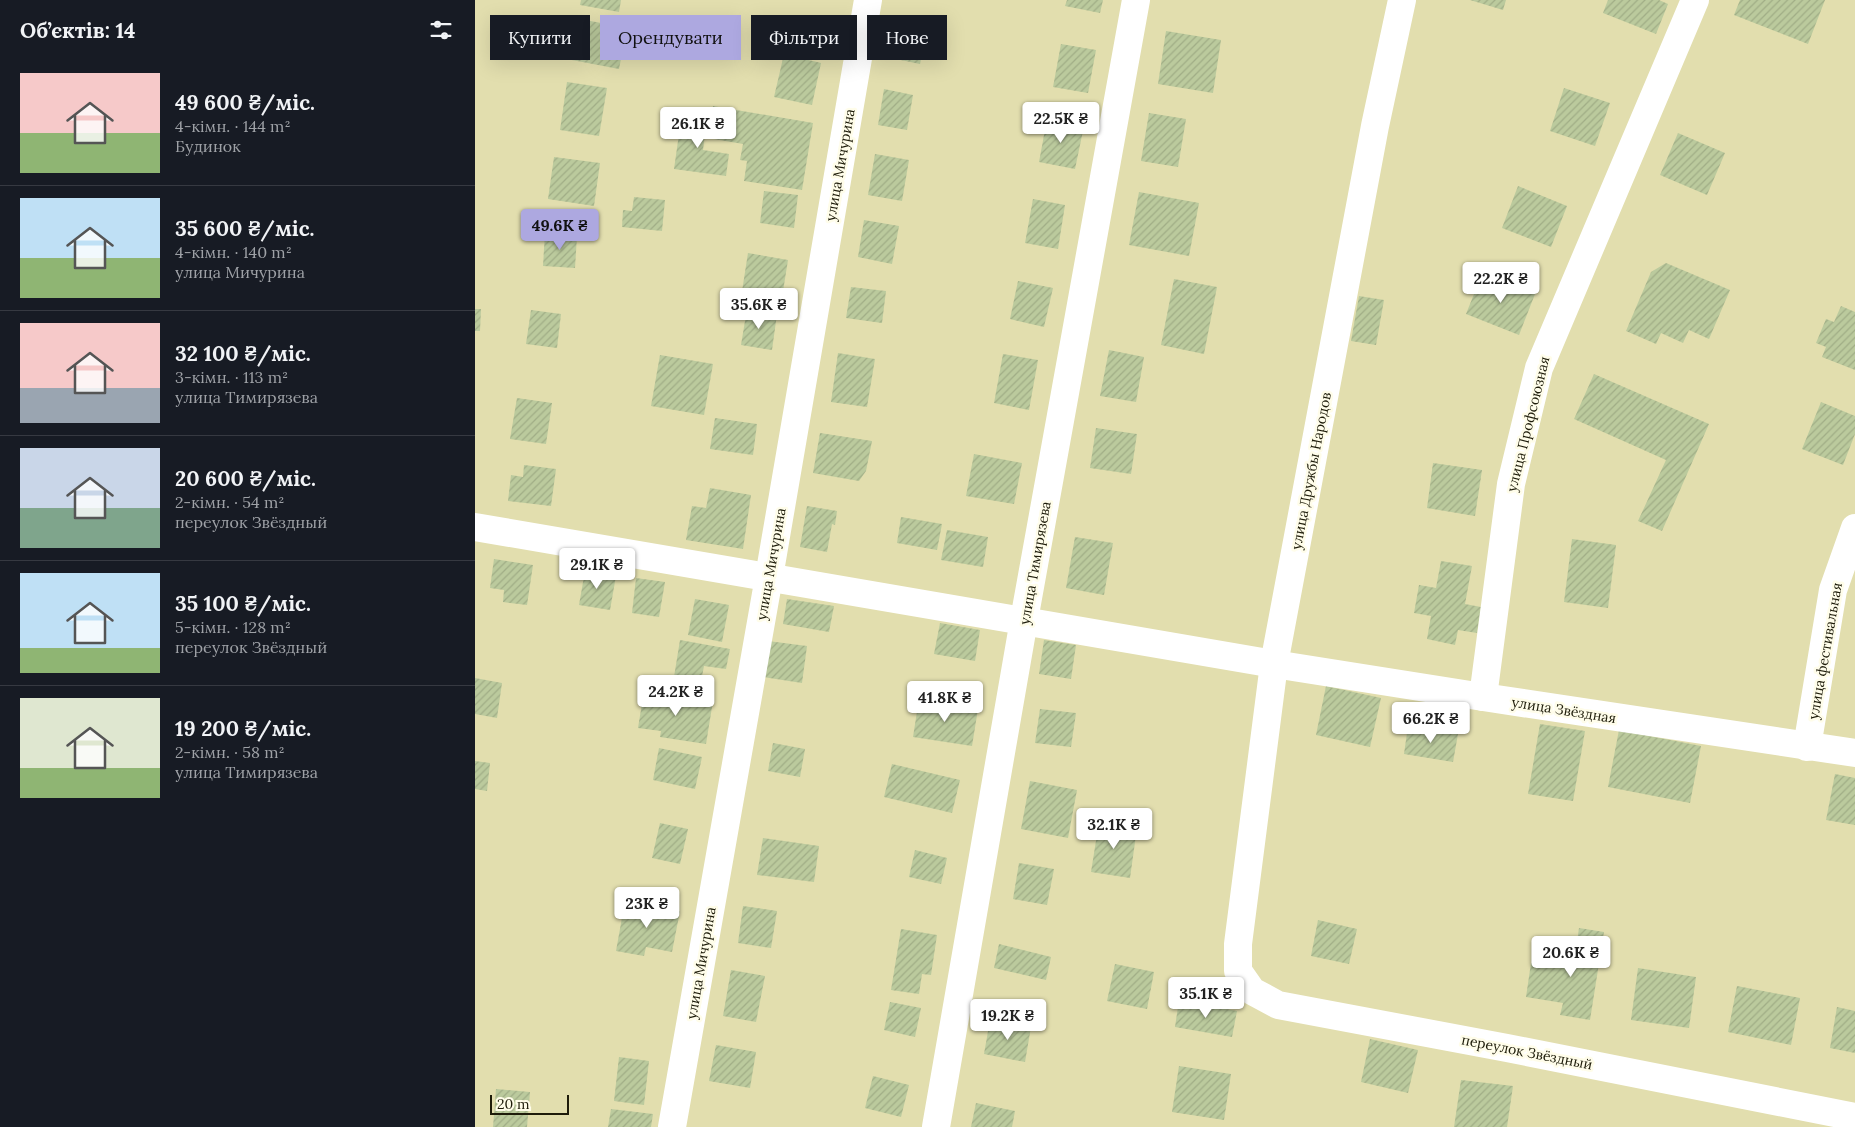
<!DOCTYPE html>
<html lang="uk">
<meta charset="utf-8">
<style>
:root{--surface:#171b24;--page:#242831;--text:#f1f3f6;--muted:#9ea1a6;--line:#363941;--accent:#ada8e0}
body{margin:0;font-family:Lora,serif;background:var(--page);color:var(--text);height:100vh;display:flex;flex-direction:column;font-size:19px;white-space:nowrap}
*{box-sizing:border-box;margin:0}
p{font-size:16px;color:var(--muted)}
.icon{flex:none;width:28px;height:28px;fill:none;stroke:currentColor;stroke-width:2;stroke-linecap:round;stroke-linejoin:round}
.map{position:relative;flex:1;overflow:hidden}
.drawer{display:flex;flex-direction:column;background:var(--surface);width:475px}
.drawer>*{flex:none}
.hud{position:absolute;left:15px;top:15px;width:475px;height:45px;display:flex;gap:10px}
.scale{position:absolute;left:15px;bottom:12px;width:79px;box-sizing:border-box;padding-left:5px;border:2px solid #1e1c0a;border-top:0;font-size:14px;line-height:18px;white-space:nowrap;color:#1e1c0a;-webkit-text-stroke:4px #fffdea;paint-order:stroke}
.price{position:absolute;translate:-50% -42px;padding:0 11px;border-radius:5px;background:#fff;color:#222;font-size:16px;line-height:32px;filter:drop-shadow(0 1px 2px #0008)}
.price::after{content:'';position:absolute;left:50%;top:30px;width:15px;height:11px;margin-left:-8px;background:inherit;clip-path:polygon(0 0,100% 0,50% 100%)}
.price.active{background:var(--accent);color:#111}
ul{padding:0;list-style:none}
li{display:flex;align-items:center;gap:15px;height:125px;padding:0 20px}
li+li{border-top:1px solid var(--line)}
li span{display:grid;place-items:center;flex:none;width:140px;height:100px;border-radius:0px;color:#555}
li>.icon{margin-inline-start:auto}
span .icon{width:60px;height:60px;fill:#fffc;stroke-width:1}
li b{font-size:21px}
h2{display:flex;justify-content:space-between;align-items:center;height:60px;padding:0 20px;font-size:21px}
.tag{padding:0 18px;border-radius:0px;background:var(--surface);box-shadow:0 5px 20px #0002;font-size:18px;line-height:45px}
.tag.active{background:var(--accent);color:#111}
main{display:flex;flex:1;min-height:0}
.map>svg:first-child{display:block}
</style>
<main>
<section class="drawer">
<h2>Об’єктів: 14<svg class="icon" aria-label="filters" viewBox="0 0 24 24"><path d="M4 7h16M4 17h16"/><circle cx="9" cy="7" r="2"/><circle cx="15" cy="17" r="2"/></svg></h2>
<ul>
<li><span style="background:linear-gradient(#f6c9c9 60%,#8fb573 0)"><svg class="icon" aria-label="home" viewBox="0 0 24 24"><path d="M3 11l9-7 9 7M6 9v11h12V9"/></svg></span><div><b>49 600 ₴/міс.</b><p>4-кімн. · 144 m²</p><p>Будинок</p></div></li>
<li><span style="background:linear-gradient(#bfe0f5 60%,#8fb573 0)"><svg class="icon" aria-label="home" viewBox="0 0 24 24"><path d="M3 11l9-7 9 7M6 9v11h12V9"/></svg></span><div><b>35 600 ₴/міс.</b><p>4-кімн. · 140 m²</p><p>улица Мичурина</p></div></li>
<li><span style="background:linear-gradient(#f6c9c9 65%,#9aa5b1 0)"><svg class="icon" aria-label="home" viewBox="0 0 24 24"><path d="M3 11l9-7 9 7M6 9v11h12V9"/></svg></span><div><b>32 100 ₴/міс.</b><p>3-кімн. · 113 m²</p><p>улица Тимирязева</p></div></li>
<li><span style="background:linear-gradient(#c9d6e8 60%,#7fa58c 0)"><svg class="icon" aria-label="home" viewBox="0 0 24 24"><path d="M3 11l9-7 9 7M6 9v11h12V9"/></svg></span><div><b>20 600 ₴/міс.</b><p>2-кімн. · 54 m²</p><p>переулок Звёздный</p></div></li>
<li><span style="background:linear-gradient(#bfe0f5 75%,#8fb573 0)"><svg class="icon" aria-label="home" viewBox="0 0 24 24"><path d="M3 11l9-7 9 7M6 9v11h12V9"/></svg></span><div><b>35 100 ₴/міс.</b><p>5-кімн. · 128 m²</p><p>переулок Звёздный</p></div></li>
<li><span style="background:linear-gradient(#dfe7d0 70%,#8fb573 0)"><svg class="icon" aria-label="home" viewBox="0 0 24 24"><path d="M3 11l9-7 9 7M6 9v11h12V9"/></svg></span><div><b>19 200 ₴/міс.</b><p>2-кімн. · 58 m²</p><p>улица Тимирязева</p></div></li>
</ul>
</section>
<div class="map">
<svg width="1380" height="1127" viewBox="0 0 1380 1127">
<defs>
<pattern id="building-hatch" width="6" height="6" patternUnits="userSpaceOnUse" patternTransform="scale(1.25)"><rect width="6" height="6" fill="#bbca9d"/><path d="M-1 1l2-2M0 6l6-6M5 7l2-2" fill="none" stroke="#a0ad86"/></pattern>
</defs>
<rect width="100%" height="100%" fill="#e2deae"/>
<g fill="url(#building-hatch)">
<path d="M106 0H146L144 12 105 5Z"/>
<path d="M592 0H628L625 13 590 6Z"/>
<path d="M995 0H1031L1028 10Z"/>
<path d="M1133 0H1184L1193 4 1181 34 1128 13Z"/>
<path d="M1265 0H1350L1333 44 1259 15Z"/>
<path d="M105 19 152 28 144 69 97 60Z"/>
<path d="M422 30 451 35 445 64 416 58Z"/>
<path d="M691 31 746 40 738 93 683 84Z"/>
<path d="M586 44 621 50 613 93 578 87Z"/>
<path d="M309 54 346 63 337 105 299 97Z"/>
<path d="M92 82 132 88 124 136 85 130Z"/>
<path d="M1089 88 1135 103 1120 146 1075 131Z"/>
<path d="M409 89 438 95 432 130 403 125Z"/>
<path d="M238 106 338 123 327 190 269 181 272 161 265 160 268 144 233 138Z"/>
<path d="M207 113 232 117 228 150 254 154 251 176 199 169Z"/>
<path d="M674 113 711 119 703 167 666 161Z"/>
<path d="M572 119 609 126 600 169 564 162Z"/>
<path d="M1203 133 1250 153 1232 195 1185 175Z"/>
<path d="M400 154 434 160 427 201 393 195Z"/>
<path d="M79 157 125 163 119 206 73 199Z"/>
<path d="M1043 186 1092 206 1076 247 1027 228Z"/>
<path d="M289 191 323 195 319 228 285 223Z"/>
<path d="M664 192 724 203 714 256 654 245Z"/>
<path d="M159 197 190 200 187 231 147 227 148 210 157 211Z"/>
<path d="M558 199 590 205 583 249 550 243Z"/>
<path d="M389 220 424 226 417 264 383 257Z"/>
<path d="M70 233 102 236 100 268 68 266Z"/>
<path d="M273 253 313 260 305 310 265 304Z"/>
<path d="M1191 263 1255 290 1234 339 1214 330 1208 343 1186 333 1181 344 1151 331 1176 272Z"/>
<path d="M1007 274 1060 294 1044 335 991 314Z"/>
<path d="M699 279 742 287 729 354 686 345Z"/>
<path d="M543 281 578 288 569 327 535 319Z"/>
<path d="M376 287 411 291 407 323 371 318Z"/>
<path d="M884 296 909 300 901 345 876 341Z"/>
<path d="M1366 306 1380 312V370L1347 357 1351 347 1341 343 1351 319 1359 322Z"/>
<path d="M0 309H6L5 331H0Z"/>
<path d="M272 309 302 314 297 350 266 345Z"/>
<path d="M56 310 86 314 82 348 51 344Z"/>
<path d="M634 350 669 357 661 402 625 396Z"/>
<path d="M363 353 400 359 392 407 356 402Z"/>
<path d="M528 354 563 360 554 410 519 403Z"/>
<path d="M185 355 238 364 229 415 176 406Z"/>
<path d="M1119 374 1234 424 1187 531 1163 521 1191 460 1099 419Z"/>
<path d="M42 398 77 403 71 444 35 439Z"/>
<path d="M1346 402 1380 416V434L1368 465 1327 449Z"/>
<path d="M240 418 282 424 278 455 235 449Z"/>
<path d="M621 428 662 434 656 474 615 468Z"/>
<path d="M345 433 397 441 391 471 384 481 338 473Z"/>
<path d="M499 454 547 463 539 504 491 496Z"/>
<path d="M958 463 1007 470 1000 516 952 508Z"/>
<path d="M49 465 81 469 76 506 33 501 36 475 48 477Z"/>
<path d="M235 488 276 495 268 549 211 540 217 506 231 508Z"/>
<path d="M332 506 362 511 360 525 357 524 352 552 325 547Z"/>
<path d="M426 517 467 524 462 550 422 543Z"/>
<path d="M472 530 513 537 508 567 466 560Z"/>
<path d="M600 537 638 543 629 595 591 588Z"/>
<path d="M1097 539 1141 545 1133 608 1089 602Z"/>
<path d="M19 559 58 565 52 605 28 602 29 590 15 588Z"/>
<path d="M966 561 997 566 990 604 1006 607 1002 633 983 630 980 645 952 639 956 616 939 613 944 585 961 588Z"/>
<path d="M110 571 141 576 135 610 104 605Z"/>
<path d="M161 578 190 582 184 617 157 613Z"/>
<path d="M220 599 254 605 247 642 213 635Z"/>
<path d="M312 599 359 606 354 632 308 624Z"/>
<path d="M465 623 505 630 500 661 459 654Z"/>
<path d="M205 640 255 649 251 669 229 666 225 687 198 683Z"/>
<path d="M569 640 601 645 596 679 564 674Z"/>
<path d="M293 641 332 646 327 683 288 677Z"/>
<path d="M0 678 27 683 22 718 0 714Z"/>
<path d="M851 686 906 698 895 747 841 735Z"/>
<path d="M169 691 238 701 231 744 185 737 186 731 163 728Z"/>
<path d="M444 699 503 709 497 746 438 737Z"/>
<path d="M565 709 601 713 596 747 560 743Z"/>
<path d="M1065 724 1110 731 1098 801 1053 794Z"/>
<path d="M933 726 983 734 978 762 929 754Z"/>
<path d="M1144 730 1226 746 1215 803 1133 787Z"/>
<path d="M298 743 330 749 325 777 293 771Z"/>
<path d="M184 748 227 757 220 789 178 780Z"/>
<path d="M0 761 15 763 12 791 0 789Z"/>
<path d="M417 764 485 780 477 813 409 797Z"/>
<path d="M1360 774 1380 778V825L1351 820Z"/>
<path d="M555 781 602 790 593 838 546 829Z"/>
<path d="M624 822 662 828 655 878 616 872Z"/>
<path d="M185 823 213 829 205 864 177 858Z"/>
<path d="M288 838 344 846 339 882 282 875Z"/>
<path d="M440 850 472 858 466 884 434 877Z"/>
<path d="M544 863 579 869 572 905 538 899Z"/>
<path d="M150 901 205 911 197 952 171 947 169 956 141 951Z"/>
<path d="M268 906 302 911 296 948 263 943Z"/>
<path d="M843 920 882 929 874 964 836 956Z"/>
<path d="M1104 928 1129 932 1115 1020 1085 1015 1088 1003 1051 997 1056 963 1098 969Z"/>
<path d="M426 929 462 935 456 975 447 974 444 994 416 990Z"/>
<path d="M524 944 576 957 571 980 519 968Z"/>
<path d="M640 964 679 972 672 1009 632 1001Z"/>
<path d="M1163 968 1221 977 1214 1028 1156 1020Z"/>
<path d="M256 970 290 976 281 1022 248 1016Z"/>
<path d="M1262 986 1325 998 1316 1045 1253 1032Z"/>
<path d="M704 1000 762 1011 757 1037 700 1027Z"/>
<path d="M415 1002 446 1008 440 1037 409 1030Z"/>
<path d="M1362 1007 1380 1011V1053L1355 1048Z"/>
<path d="M515 1020 556 1027 550 1062 509 1054Z"/>
<path d="M895 1039 943 1050 933 1093 886 1082Z"/>
<path d="M241 1045 281 1052 275 1088 234 1081Z"/>
<path d="M144 1057 174 1061 169 1105 139 1101Z"/>
<path d="M704 1066 756 1074 749 1120 697 1112Z"/>
<path d="M398 1076 434 1085 426 1117 390 1108Z"/>
<path d="M986 1080 1038 1086 1032 1127H979Z"/>
<path d="M21 1089 55 1092 52 1127H18Z"/>
<path d="M501 1103 540 1111 537 1127H496Z"/>
<path d="M136 1109 178 1114 176 1127H133Z"/>
</g>
<g fill="none" stroke-linecap="round" stroke-linejoin="round">
<g stroke="#fff" stroke-width="28">
<path d="M927 0 900 126 799 664 763 944V971L777 991 803 1005 1032 1048 1380 1117"/>
<path d="M0 527 799 664 1008 697 1380 753"/>
<path d="M1008 697 1036 484 1064 368 1220 0"/>
<path d="M1332 747 1358 590 1380 528"/>
<path d="M197 1127 294 577 393 0"/>
<path d="M461 1127 549 620 661 0"/>
</g>
</g>
<g text-anchor="middle" stroke-width="5" stroke-linejoin="round" paint-order="stroke">
<g font-size="14" fill="#1e1c0a" stroke="#fffdea">
<text transform="translate(365 165) rotate(-80)" y="5">улица Мичурина</text>
<text transform="translate(1053 424) rotate(-76)" y="5">улица Профсоюзная</text>
<text transform="translate(836 471) rotate(-79)" y="5">улица Дружбы Народов</text>
<text transform="translate(560 563) rotate(-80)" y="5">улица Тимирязева</text>
<text transform="translate(296 564) rotate(-80)" y="5">улица Мичурина</text>
<text transform="translate(1350 651) rotate(-80)" y="5">улица фестивальная</text>
<text transform="translate(1089 710) rotate(9)" y="5">улица Звёздная</text>
<text transform="translate(226 963) rotate(-80)" y="5">улица Мичурина</text>
<text transform="translate(1052 1052) rotate(11)" y="5">переулок Звёздный</text>
</g>
</g>
</svg>
<div class="scale">20 m</div>
<b class="price" style="left:586px;top:144px">22.5K ₴</b>
<b class="price" style="left:223px;top:149px">26.1K ₴</b>
<b class="price active" style="left:85px;top:251px">49.6K ₴</b>
<b class="price" style="left:1026px;top:304px">22.2K ₴</b>
<b class="price" style="left:284px;top:330px">35.6K ₴</b>
<b class="price" style="left:122px;top:590px">29.1K ₴</b>
<b class="price" style="left:201px;top:717px">24.2K ₴</b>
<b class="price" style="left:470px;top:723px">41.8K ₴</b>
<b class="price" style="left:956px;top:744px">66.2K ₴</b>
<b class="price" style="left:639px;top:850px">32.1K ₴</b>
<b class="price" style="left:172px;top:929px">23K ₴</b>
<b class="price" style="left:1096px;top:978px">20.6K ₴</b>
<b class="price" style="left:731px;top:1019px">35.1K ₴</b>
<b class="price" style="left:533px;top:1041px">19.2K ₴</b>
<div class="hud">
<a class="tag">Купити</a>
<a class="tag active">Орендувати</a>
<a class="tag">Фільтри</a>
<a class="tag">Нове</a>
</div>
</div>
</main>
